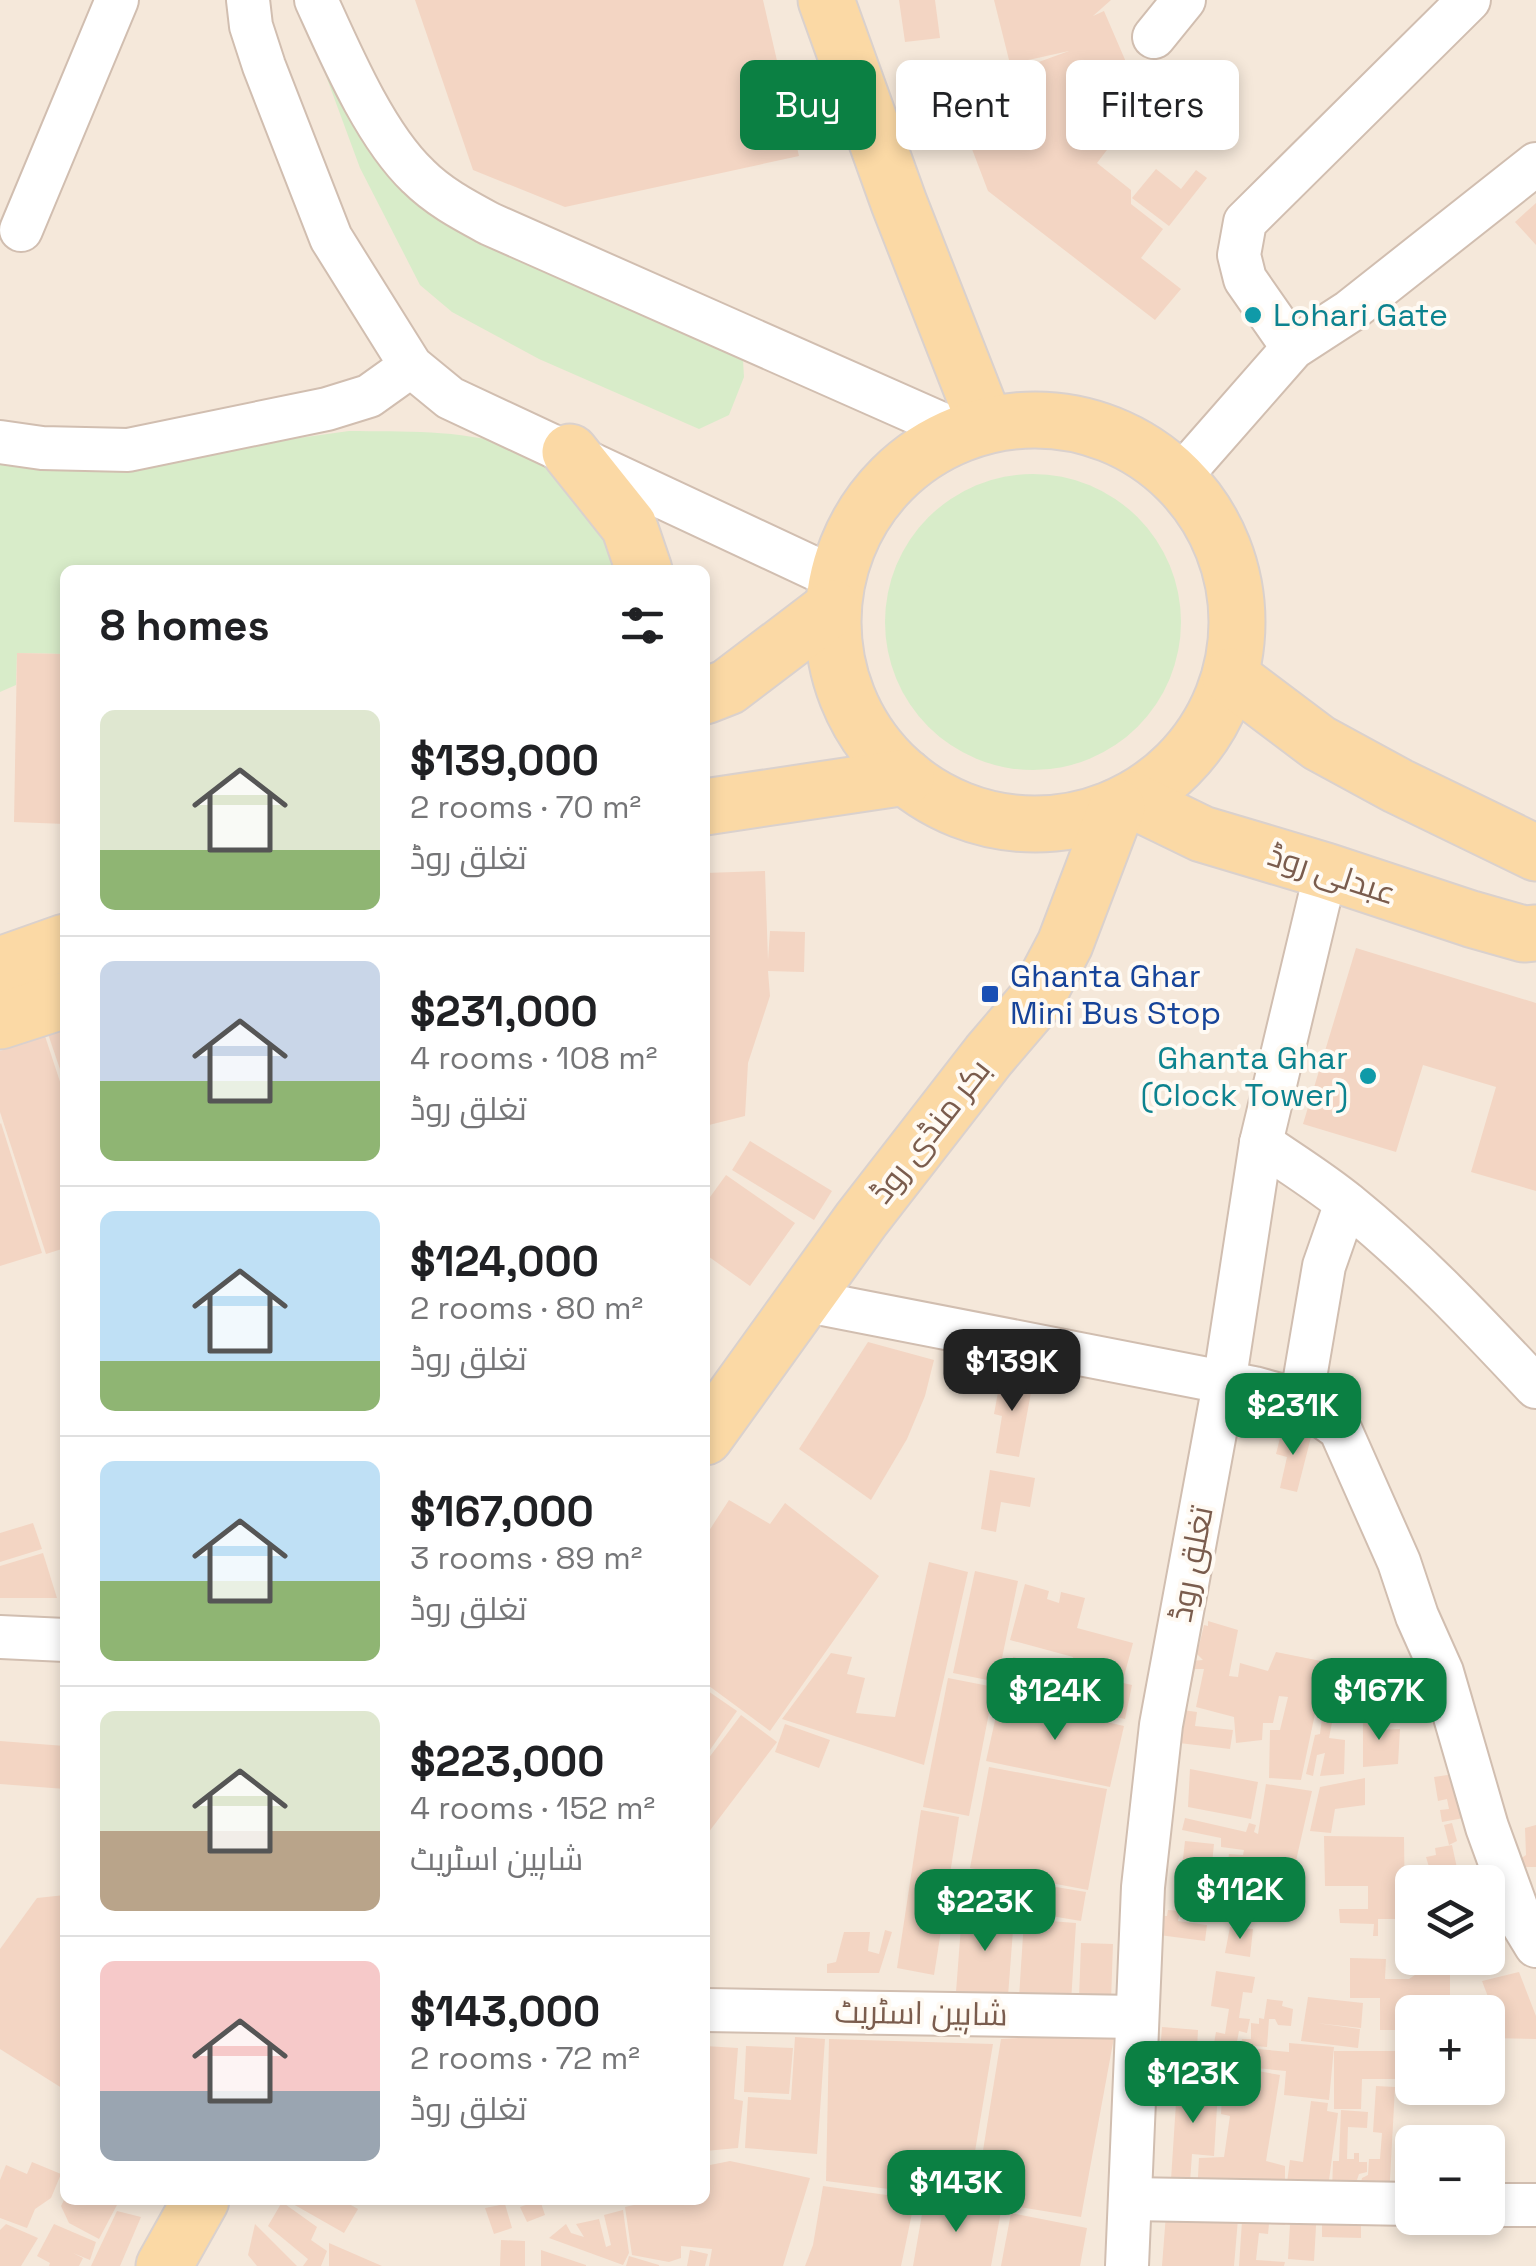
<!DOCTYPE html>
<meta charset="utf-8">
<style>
:root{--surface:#fff;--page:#f6f6f6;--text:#202124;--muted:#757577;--line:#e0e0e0;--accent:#0b8043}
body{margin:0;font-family:"Space Grotesk",Cairo,sans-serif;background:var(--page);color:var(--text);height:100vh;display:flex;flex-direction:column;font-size:38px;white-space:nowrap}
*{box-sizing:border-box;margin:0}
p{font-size:32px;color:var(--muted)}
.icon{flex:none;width:55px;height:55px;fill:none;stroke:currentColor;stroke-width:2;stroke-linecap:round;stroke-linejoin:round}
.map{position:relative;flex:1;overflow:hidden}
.drawer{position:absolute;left:60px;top:565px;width:650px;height:1640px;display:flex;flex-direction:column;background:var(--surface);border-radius:15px;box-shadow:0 5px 15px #0003}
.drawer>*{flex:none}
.top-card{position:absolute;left:740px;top:60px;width:645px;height:90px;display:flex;gap:20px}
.controls{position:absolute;left:1395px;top:1865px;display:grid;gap:20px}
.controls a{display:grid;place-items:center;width:110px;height:110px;border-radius:15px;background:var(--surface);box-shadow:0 5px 15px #0003;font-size:50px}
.price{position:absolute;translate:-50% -85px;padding:0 22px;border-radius:20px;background:var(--accent);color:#fff;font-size:32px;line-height:65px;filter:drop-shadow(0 2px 5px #0008)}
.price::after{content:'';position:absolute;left:50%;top:60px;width:30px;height:22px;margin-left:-15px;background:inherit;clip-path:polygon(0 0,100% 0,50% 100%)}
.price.current{background:#222;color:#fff}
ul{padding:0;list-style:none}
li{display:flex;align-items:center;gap:30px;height:250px;padding:0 40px}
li+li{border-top:2px solid var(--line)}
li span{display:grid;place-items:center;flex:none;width:280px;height:200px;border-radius:15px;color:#555}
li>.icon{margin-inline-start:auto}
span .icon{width:120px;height:120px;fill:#fffc;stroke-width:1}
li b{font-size:42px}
h2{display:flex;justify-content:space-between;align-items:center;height:120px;padding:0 40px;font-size:42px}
.tag{padding:0 35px;border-radius:15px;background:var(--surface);box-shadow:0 5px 15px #0003;font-size:35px;line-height:90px}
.tag.current{background:var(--accent);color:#fff}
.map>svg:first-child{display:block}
</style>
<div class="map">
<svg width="1536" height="2266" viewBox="0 0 1536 2266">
<rect width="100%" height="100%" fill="#fdf6ec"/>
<path fill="#f5e8da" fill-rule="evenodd" d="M0 0H1536V2266H0ZM65 570H705V2200H65ZM1412 1882H1488V1958H1412ZM1412 2012H1488V2088H1412ZM1412 2142H1488V2218H1412Z"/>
<g fill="#d8ecc9">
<path d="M298 0 371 140 735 353 743 360 744 377 729 415 699 429 539 359 452 312 420 285 360 168Z"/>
<path d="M349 431C435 432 530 426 590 499 605 517 611 549 620 570H65V654L17 653 16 685 0 692V463L28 468 111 464Z"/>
<circle cx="1033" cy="622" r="148"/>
</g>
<g fill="#f3d5c3">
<path d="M415 0H763L799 156 565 207 473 170Z"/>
<path d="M899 0H935L940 38 905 42Z"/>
<path d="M994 0H1111L1093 16 1104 11 1129 69 1116 82 1140 105 1123 122 1129 121 1097 163 1131 190V204L1163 229 1141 258 1181 289 1155 320 988 191 951 94 1069 51 1010 64Z"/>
<path d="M1156 169 1181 189 1196 170 1207 178 1169 226 1132 198Z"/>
<path d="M1536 203V245L1515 222Z"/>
<path d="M17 653 65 654V824L14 822Z"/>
<path d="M765 871 768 960 770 931 805 932 804 972 768 971 770 996 748 1063 745 1116 705 1126V873Z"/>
<path d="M1356 948 1536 1003V1191L1471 1172 1496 1087 1423 1065 1396 1152 1303 1124Z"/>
<path d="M65 1025V1081H64L47 1031Z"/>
<path d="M45 1036 65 1097V1248L46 1254 0 1112V1051Z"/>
<path d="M1 1123 42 1253 0 1266V1124Z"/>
<path d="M750 1141 832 1191 814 1220 732 1170Z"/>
<path d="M726 1175 795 1223 750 1286 705 1254V1204Z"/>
<path d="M868 1342 934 1360 925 1396 907 1439 871 1500 799 1449Z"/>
<path d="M1001 1376 1033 1382 1019 1457 996 1453 1002 1416 994 1414Z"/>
<path d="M1282 1430 1311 1437 1297 1492 1280 1488 1287 1457 1276 1454Z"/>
<path d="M990 1470 1035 1478 1030 1507 1001 1502 996 1532 981 1529Z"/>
<path d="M729 1500 770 1524 785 1503 879 1576 770 1731 705 1683V1537Z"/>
<path d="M33 1523 42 1549 0 1562V1533Z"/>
<path d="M43 1553 57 1598H0V1566Z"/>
<path d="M929 1562 968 1572 924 1765 782 1719 831 1653 852 1657 847 1674 865 1678 856 1713 895 1717Z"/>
<path d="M975 1571 1018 1581 997 1682 953 1673Z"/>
<path d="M1025 1584 1049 1591 1047 1599 1059 1603 1061 1592 1085 1598 1077 1628 1133 1643 1123 1680 1071 1666 1073 1657 1010 1640Z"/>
<path d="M1208 1621 1238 1630 1229 1676 1238 1677 1240 1663 1268 1671 1276 1652 1326 1662 1301 1780 1269 1778 1270 1730H1280L1288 1697 1279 1696 1273 1723H1263L1262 1740 1236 1743 1234 1717 1196 1707 1204 1669H1195L1188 1701 1179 1702 1190 1661 1203 1660 1197 1654 1204 1625 1208 1626Z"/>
<path d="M1013 1657 1132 1685 1125 1719 1005 1691Z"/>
<path d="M1431 1662 1434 1686 1397 1690 1398 1705 1373 1708 1369 1667Z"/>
<path d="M948 1678 994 1687 969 1816 923 1807Z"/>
<path d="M705 1689 737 1711 705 1757Z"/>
<path d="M1000 1698 1124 1726 1110 1787 986 1761Z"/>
<path d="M1363 1707 1374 1713 1376 1730 1400 1729 1398 1764 1363 1767Z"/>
<path d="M1183 1710 1197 1712 1195 1726 1233 1730 1230 1749 1179 1743Z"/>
<path d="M1323 1710 1334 1712 1329 1738 1345 1740 1344 1774 1320 1776 1325 1753 1317 1755 1313 1776 1306 1774 1315 1735 1320 1734Z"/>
<path d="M741 1715 777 1742 705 1837V1763Z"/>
<path d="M785 1724 830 1740 819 1768 775 1752Z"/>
<path d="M0 1741 65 1746V1789L0 1784Z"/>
<path d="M989 1767 1107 1789 1088 1890 970 1868Z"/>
<path d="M1190 1769 1258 1782 1251 1819 1188 1807Z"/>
<path d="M1461 1773 1469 1817 1442 1822 1440 1810 1449 1809 1447 1799 1438 1801 1434 1777Z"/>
<path d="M1365 1778V1805L1335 1809 1331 1833 1310 1831 1320 1787Z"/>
<path d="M1266 1784 1312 1791 1289 1891 1225 1877 1229 1854 1243 1855 1244 1850 1221 1847V1838L1182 1830 1185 1818 1246 1832 1249 1823 1256 1825 1254 1832 1258 1834Z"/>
<path d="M921 1810 959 1817 934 1975 897 1968Z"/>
<path d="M1452 1823 1457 1841 1449 1845 1444 1825Z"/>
<path d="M1536 1825V1867H1508L1526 1855 1525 1828Z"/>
<path d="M1324 1836 1404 1837 1405 1919H1378V1936H1373L1374 1924 1340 1923 1339 1909H1368V1886H1325Z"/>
<path d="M1185 1841 1214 1844 1212 1863 1190 1860 1189 1869 1182 1868Z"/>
<path d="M1452 1845 1460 1882H1423L1420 1869 1429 1867 1426 1857 1436 1855 1435 1848Z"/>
<path d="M960 1871 1086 1892 1081 1921 955 1900Z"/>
<path d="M1488 1886 1499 1924 1488 1927Z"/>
<path d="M65 1895V2090L0 2049V1949L37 1898Z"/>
<path d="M1168 1910 1180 1911 1178 1921 1207 1925 1205 1941 1159 1935 1161 1916H1167Z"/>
<path d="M962 1913 1014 1917 1008 1996 956 1992Z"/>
<path d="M1024 1919 1076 1923 1071 2002 1019 1998Z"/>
<path d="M1230 1927 1253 1929 1250 1957 1225 1953Z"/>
<path d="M885 1930 892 1932 879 1973H827V1964L836 1962 844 1932H870L868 1951 879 1954Z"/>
<path d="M1081 1943 1113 1944 1111 2001 1079 1999Z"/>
<path d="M1350 1958 1386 1959 1385 1979H1409L1421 1971H1450V2005L1422 2004 1421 2012H1412V2030H1380V1998H1350Z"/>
<path d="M1216 1971 1255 1977 1252 1993 1243 1992 1239 2018 1250 2019 1247 2033 1239 2031 1236 2047 1246 2048 1243 2065 1211 2060 1216 2032 1225 2034 1229 2009 1211 2006Z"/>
<path d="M1519 1972 1536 2016V2039L1488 2038V2011L1493 2010 1482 1981Z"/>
<path d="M1308 1997 1363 2003 1361 2028 1316 2023 1360 2029 1358 2048 1301 2041Z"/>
<path d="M1267 1999 1283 2001 1282 2006 1293 2009 1291 2026 1278 2025 1275 2019H1269L1267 2047 1241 2045 1242 2039H1251V2023L1259 2024V2018L1264 2019Z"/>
<path d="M1162 2027 1198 2030 1196 2069 1159 2066Z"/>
<path d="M1115 2032 1081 2217 975 2200 1001 2039Z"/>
<path d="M795 2037 825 2039 817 2154 745 2148 748 2097 791 2100Z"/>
<path d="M829 2039 993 2044 967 2199 826 2181Z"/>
<path d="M1289 2043 1334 2047 1329 2100 1284 2095 1286 2071 1256 2068 1258 2049 1289 2052Z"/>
<path d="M705 2046 738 2048 734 2099 743 2101 738 2148 705 2151Z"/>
<path d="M746 2046 793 2048 789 2094 744 2092Z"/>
<path d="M1334 2051H1412V2079H1362L1361 2109H1334Z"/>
<path d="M1224 2065 1280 2075 1266 2161 1285 2166V2191L1197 2195 1199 2158 1224 2157 1230 2116 1221 2114Z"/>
<path d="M1178 2072 1219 2074 1214 2156 1192 2154 1189 2197 1170 2195Z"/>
<path d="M1376 2086 1395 2087 1389 2198 1358 2196 1362 2178 1368 2175 1369 2159H1380L1382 2133 1373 2132Z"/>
<path d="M1311 2101 1328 2103 1327 2111 1338 2113 1327 2195 1286 2190 1290 2160 1303 2162Z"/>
<path d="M1341 2110 1368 2112 1367 2128 1348 2127 1347 2159H1354V2153H1359V2162H1367V2172L1359 2174 1353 2192 1332 2191 1333 2161H1339Z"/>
<path d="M730 2161 810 2178 783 2266H709L712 2249 681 2246V2258L669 2262 632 2255 625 2207 656 2200H705V2166Z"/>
<path d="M32 2162 61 2174 51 2198 35 2209 27 2228 0 2218V2180L6 2165 27 2174Z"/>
<path d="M823 2186 915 2199 901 2266H805L813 2245Z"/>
<path d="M925 2197 1001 2211 991 2266H913Z"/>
<path d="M64 2200H112L118 2203 99 2239 69 2223 61 2206Z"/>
<path d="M286 2200H342L358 2209 344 2233Z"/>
<path d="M540 2200 545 2215 527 2222 520 2207Z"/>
<path d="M282 2202 317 2227 311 2240 327 2251 321 2266H303L308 2259 268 2226Z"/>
<path d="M505 2204 512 2228 494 2234 485 2208Z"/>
<path d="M1322 2204 1361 2205V2238L1322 2237Z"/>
<path d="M1243 2206 1287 2209 1285 2225 1269 2224 1268 2234 1259 2233 1256 2260 1285 2262 1284 2266H1239Z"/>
<path d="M1291 2207 1317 2209 1314 2261 1288 2259Z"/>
<path d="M623 2210 629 2253 623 2265 549 2238 566 2224 571 2233 584 2237 576 2224 599 2219 606 2247 611 2245 604 2215Z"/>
<path d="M117 2211 141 2217 120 2266H91Z"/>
<path d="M1011 2213 1087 2228 1080 2266H1001Z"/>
<path d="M1166 2214 1238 2219 1234 2266H1162Z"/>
<path d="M6 2224 38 2238 21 2266H0V2230Z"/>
<path d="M54 2224 96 2242 90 2260 73 2253 83 2258 79 2266H49L50 2263 37 2256Z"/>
<path d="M255 2224 297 2266H257L248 2255Z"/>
<path d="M501 2240 525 2241V2266H500Z"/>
<path d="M329 2243 382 2266H329Z"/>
<path d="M541 2250 586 2265V2266H541Z"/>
<path d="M690 2250 708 2254 705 2266H687Z"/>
<path d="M629 2256 659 2265V2266H626Z"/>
</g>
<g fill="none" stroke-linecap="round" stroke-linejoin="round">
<defs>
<g id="minor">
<path d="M248 0 251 26 264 66 331 238 411 366 450 398 837 579"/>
<path d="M316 0C341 55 375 135 418 176 439 197 464 210 490 224L962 433"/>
<path d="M1154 37 1184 0"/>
<path d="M21 230 117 0"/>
<path d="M1293 348 1245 279 1239 255 1245 222 1469 0"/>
<path d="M0 442 42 448 128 450 327 409 369 396 411 366"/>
<path d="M1178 479 1293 348 1350 311 1536 164"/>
<path d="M1261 1143C1290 1163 1321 1182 1349 1205 1417 1260 1476 1323 1536 1387"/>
<path d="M802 1300 1254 1388 1301 1401 1340 1429 1399 1562 1417 1616 1442 1672 1487 1827 1522 1923 1536 1946"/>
<path d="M1301 1401 1324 1266 1346 1203"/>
<path d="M0 1637 65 1640"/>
<path d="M705 2010 1137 2017"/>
<path d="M1130 2199 1412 2204"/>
<path d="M1488 2205H1536"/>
<path d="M1127 2266 1143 1887 1161 1725 1224 1384 1261 1143 1326 871"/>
</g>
<g id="major">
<path d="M826 0 899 203 986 425"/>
<circle cx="1035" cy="622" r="202"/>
<path d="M570 452 629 526 644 570"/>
<path d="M1230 676 1319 743 1398 786 1536 853"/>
<path d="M705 696 728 687 832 608"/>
<path d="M1132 800 1202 834 1326 871 1471 919 1524 934 1536 933"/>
<path d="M705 807 906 777"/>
<path d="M0 965 65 942"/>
<path d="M0 1021 65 1000"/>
<path d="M705 1437 861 1220 989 1055 1035 1001 1065 944 1117 807"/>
<path d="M164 2266 201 2200"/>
</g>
</defs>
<use href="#minor" stroke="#d1beb0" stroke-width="46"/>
<use href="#major" stroke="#dad1cd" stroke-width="59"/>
<use href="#minor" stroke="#fff" stroke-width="42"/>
<use href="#major" stroke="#fbd9a5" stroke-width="55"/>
</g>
<g fill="#0f9aa8" stroke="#fffaf3" stroke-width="4">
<circle cx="1253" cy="315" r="10"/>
<circle cx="1368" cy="1076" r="10"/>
</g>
<rect fill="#1a4fb4" stroke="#fffaf3" stroke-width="4" x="980" y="984" width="20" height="20" rx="5"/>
<g text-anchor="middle" stroke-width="8" stroke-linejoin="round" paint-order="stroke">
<g font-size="32" fill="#0d838f" stroke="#fffaf3" text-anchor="start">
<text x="1273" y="326">Lohari Gate</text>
<text x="1348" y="1069" text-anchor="end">Ghanta Ghar<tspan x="1348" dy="37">(Clock Tower)</tspan></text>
</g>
<g font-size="32" fill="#7a5c4d" stroke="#fffaf3">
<text transform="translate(1332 874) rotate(18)" y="11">عبدلی روڈ</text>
<text transform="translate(930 1131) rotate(-52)" y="11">بکر منڈی روڈ</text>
<text transform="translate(1191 1564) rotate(-79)" y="11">تغلق روڈ</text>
<text transform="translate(921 2013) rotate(1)" y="11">شاہین اسٹریٹ</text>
</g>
<g font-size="32" fill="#164399" stroke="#fffaf3" text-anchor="start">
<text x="1010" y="987">Ghanta Ghar<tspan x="1010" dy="37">Mini Bus Stop</tspan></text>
</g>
</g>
</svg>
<div class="controls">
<a><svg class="icon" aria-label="layers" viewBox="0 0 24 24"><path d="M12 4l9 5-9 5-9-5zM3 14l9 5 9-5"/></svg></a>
<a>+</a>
<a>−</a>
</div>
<b class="price current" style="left:1012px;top:1414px">$139K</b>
<b class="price" style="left:1293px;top:1458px">$231K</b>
<b class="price" style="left:1055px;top:1743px">$124K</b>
<b class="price" style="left:1379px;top:1743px">$167K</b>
<b class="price" style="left:1240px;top:1942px">$112K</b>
<b class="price" style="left:985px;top:1954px">$223K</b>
<b class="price" style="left:1193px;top:2126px">$123K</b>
<b class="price" style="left:956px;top:2235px">$143K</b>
<div class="top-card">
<a class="tag current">Buy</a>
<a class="tag">Rent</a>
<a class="tag">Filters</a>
</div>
<section class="drawer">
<h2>8 homes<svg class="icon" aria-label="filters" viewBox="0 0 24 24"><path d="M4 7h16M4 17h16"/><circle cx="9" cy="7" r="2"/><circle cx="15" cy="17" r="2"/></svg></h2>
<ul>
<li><span style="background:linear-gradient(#dfe7d0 70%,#8fb573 0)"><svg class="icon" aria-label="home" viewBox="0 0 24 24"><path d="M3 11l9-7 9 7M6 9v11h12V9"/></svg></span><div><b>$139,000</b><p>2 rooms · 70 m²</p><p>تغلق روڈ</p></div></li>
<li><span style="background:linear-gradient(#c9d6e8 60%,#8fb573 0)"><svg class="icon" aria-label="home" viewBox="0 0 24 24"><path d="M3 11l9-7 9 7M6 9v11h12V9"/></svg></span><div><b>$231,000</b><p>4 rooms · 108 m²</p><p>تغلق روڈ</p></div></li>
<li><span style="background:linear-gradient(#bfe0f5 75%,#8fb573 0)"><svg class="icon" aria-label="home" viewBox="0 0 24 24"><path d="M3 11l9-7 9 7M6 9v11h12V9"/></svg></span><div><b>$124,000</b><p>2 rooms · 80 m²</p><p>تغلق روڈ</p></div></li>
<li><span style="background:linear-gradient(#bfe0f5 60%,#8fb573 0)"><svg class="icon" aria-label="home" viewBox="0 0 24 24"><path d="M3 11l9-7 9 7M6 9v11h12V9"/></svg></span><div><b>$167,000</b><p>3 rooms · 89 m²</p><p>تغلق روڈ</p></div></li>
<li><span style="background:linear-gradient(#dfe7d0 60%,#b9a48a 0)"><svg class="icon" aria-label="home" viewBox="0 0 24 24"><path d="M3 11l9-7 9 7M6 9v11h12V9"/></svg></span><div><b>$223,000</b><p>4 rooms · 152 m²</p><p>شاہین اسٹریٹ</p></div></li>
<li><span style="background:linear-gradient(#f6c9c9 65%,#9aa5b1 0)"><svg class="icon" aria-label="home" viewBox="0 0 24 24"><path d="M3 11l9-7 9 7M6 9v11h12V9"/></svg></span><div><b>$143,000</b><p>2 rooms · 72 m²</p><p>تغلق روڈ</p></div></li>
</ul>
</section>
</div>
